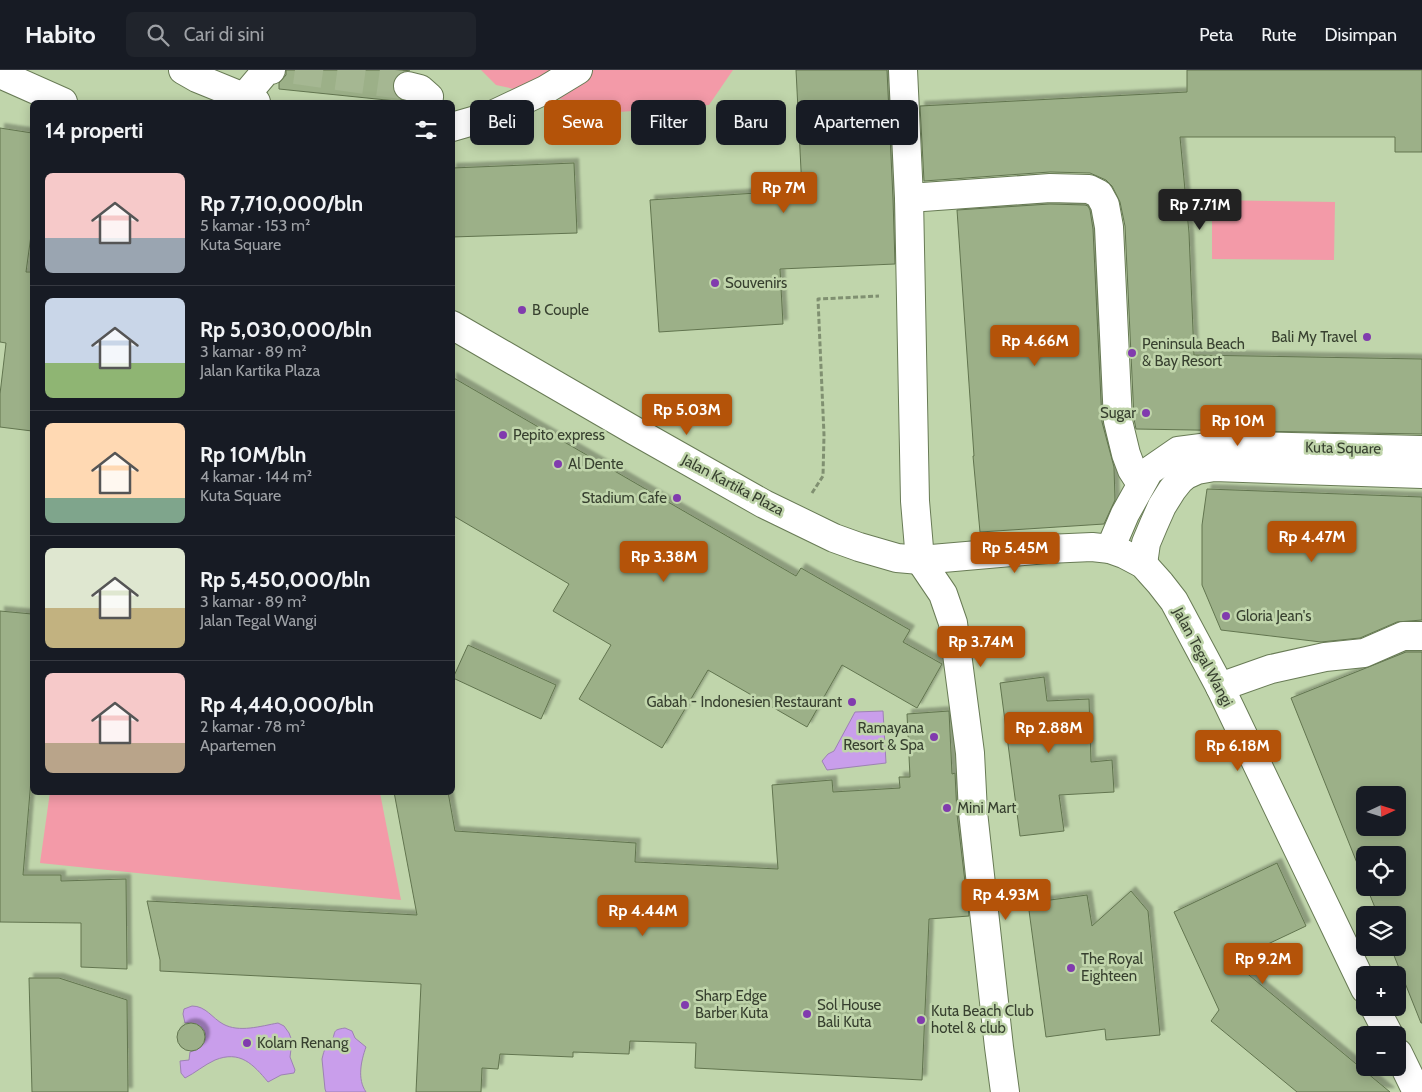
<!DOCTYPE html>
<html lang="id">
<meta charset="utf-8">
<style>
:root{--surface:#171b24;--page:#20242c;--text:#f1f3f6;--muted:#9ea1a6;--line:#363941;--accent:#b45309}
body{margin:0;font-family:Cabin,sans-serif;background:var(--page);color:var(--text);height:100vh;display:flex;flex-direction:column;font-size:19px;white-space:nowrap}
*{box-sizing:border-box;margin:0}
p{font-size:16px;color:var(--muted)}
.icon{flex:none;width:28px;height:28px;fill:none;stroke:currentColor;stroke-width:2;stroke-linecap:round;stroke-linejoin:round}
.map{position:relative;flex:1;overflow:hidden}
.details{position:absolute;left:30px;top:30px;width:425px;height:695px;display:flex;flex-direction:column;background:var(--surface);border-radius:8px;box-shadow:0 2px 12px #0003}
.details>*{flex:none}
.top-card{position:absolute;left:470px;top:30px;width:475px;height:45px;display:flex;gap:10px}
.needle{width:32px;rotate:86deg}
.controls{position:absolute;left:1356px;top:716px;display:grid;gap:10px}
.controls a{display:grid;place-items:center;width:50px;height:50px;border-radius:8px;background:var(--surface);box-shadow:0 2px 12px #0003;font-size:25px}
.price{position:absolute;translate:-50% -42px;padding:0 11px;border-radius:5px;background:var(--accent);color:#fff;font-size:16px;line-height:32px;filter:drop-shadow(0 1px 2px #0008)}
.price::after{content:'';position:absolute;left:50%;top:30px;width:15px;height:11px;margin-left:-8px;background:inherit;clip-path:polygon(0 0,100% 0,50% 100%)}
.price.current{background:#222;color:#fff}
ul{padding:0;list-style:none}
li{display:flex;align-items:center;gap:15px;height:125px;padding:0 15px}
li+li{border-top:1px solid var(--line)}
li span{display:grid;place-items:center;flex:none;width:140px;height:100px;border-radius:8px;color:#555}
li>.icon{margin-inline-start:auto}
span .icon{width:60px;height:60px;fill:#fffc;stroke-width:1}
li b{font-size:21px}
h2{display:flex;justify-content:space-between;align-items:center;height:60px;padding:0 15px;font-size:21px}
.tag{padding:0 18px;border-radius:8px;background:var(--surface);box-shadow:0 2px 12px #0003;font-size:18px;line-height:45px}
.tag.current{background:var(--accent);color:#fff}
header{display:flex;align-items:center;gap:30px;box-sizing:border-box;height:70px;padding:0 25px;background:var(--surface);border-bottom:1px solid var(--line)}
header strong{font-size:24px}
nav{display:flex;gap:28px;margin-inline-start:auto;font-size:18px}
.search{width:350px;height:45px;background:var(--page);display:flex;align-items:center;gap:12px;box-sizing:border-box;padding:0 18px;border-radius:8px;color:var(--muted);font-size:19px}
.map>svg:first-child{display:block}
</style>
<header>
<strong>Habito</strong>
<div class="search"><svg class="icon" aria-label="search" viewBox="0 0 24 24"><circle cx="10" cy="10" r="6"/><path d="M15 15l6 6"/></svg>Cari di sini</div>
<nav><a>Peta</a><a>Rute</a><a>Disimpan</a></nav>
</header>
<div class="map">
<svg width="1422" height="1022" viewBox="0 0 1422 1022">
<defs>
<filter id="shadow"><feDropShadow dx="4.5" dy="-4.5" stdDeviation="1" flood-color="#0004"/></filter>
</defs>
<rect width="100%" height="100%" fill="#c0d5ab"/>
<g fill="#f39aa8">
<path d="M481 0H733L709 35 619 42 496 15Z"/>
<path d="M1212 130 1335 132 1334 190 1212 189Z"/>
<path d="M50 722 380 723 401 830 40 793Z"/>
</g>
<g fill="#c99eeb" stroke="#9d82b3">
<path d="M883 641 886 693 827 700 822 691 828 684 834 681 855 642Z"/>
<path d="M192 936C206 936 212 948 223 954 239 963 261 956 278 953L284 956 289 963 292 971 290 987 295 1000 294 1003 281 1005 268 1012C253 994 240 980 215 990 204 995 195 1003 185 1008L181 1003 180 991 189 990 190 982C214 976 209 950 185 953L183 944 184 939Z"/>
<path d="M345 958 352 961 355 968 366 977C361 991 357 1009 366 1022H326L325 1019 322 989C323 985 324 980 326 977 327 975 331 973 332 971 336 961 332 960 345 958Z"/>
</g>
<g fill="#9cb088" stroke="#62754f" fill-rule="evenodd" filter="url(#shadow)">
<path d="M286 0H410L403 1 397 5 393 13V20L397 27 406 32 279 19V13L286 5Z"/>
<path d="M796 0H887L893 129 895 194 780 199 783 254 659 262 650 130 802 120Z"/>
<path d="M1187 0H1422V82H1395V67H1180L1189 163 1194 285 1422 289V364L1136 359 1134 349 1125 156 1120 132 1112 116 1106 110 1090 103 1050 102 924 111 920 36 1187 22Z"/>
<path d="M0 58 32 63V158L26 202H32V361L0 357V324L6 273 0 272Z"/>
<path d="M574 93 577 163 452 167V98Z"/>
<path d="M1050 134 1085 135 1088 136 1090 140 1093 159 1102 352 1114 397 1115 430 1104 454 980 462 973 386H974L957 140Z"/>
<path d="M452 307 796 506 801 498 910 560 903 572 942 594 917 638 842 595 807 657 708 600 662 678 579 629 611 575 553 541 569 514 452 445Z"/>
<path d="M1207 419 1422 427V550L1397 552 1360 568 1321 572 1221 560 1202 515V455Z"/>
<path d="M0 541 32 544V698L23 805H61V811L126 809 127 899 81 897V853L0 852Z"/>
<path d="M468 575 556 615 541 649 453 608Z"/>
<path d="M1406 582H1422V953H1421L1391 878H1398V845H1378L1367 818H1398V785H1365V813L1291 628ZM1365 725H1398V758H1365Z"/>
<path d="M1044 607 1047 631 1089 629 1091 692 1112 690 1114 722 1059 725 1064 761 1020 766 1000 613Z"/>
<path d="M949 641 952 704 955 703 957 744 969 846 929 849 922 1010 695 998 696 973 630 971 629 984 573 982V987L500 984 498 999 482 998 481 1022H416L421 914 160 901V890L147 831 417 845 394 722H448L455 761 636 773 635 792 778 799 772 715 832 710 833 722 900 718 899 707H910L907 644Z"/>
<path d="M1277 793 1306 856 1232 891 1390 1022H1297L1211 951 1219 940 1174 842Z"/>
<path d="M1131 821 1148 841 1160 965 1106 970 1105 959 1046 967 1028 833 1087 825 1092 856Z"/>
<path d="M29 908H59L127 930 128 1022H32Z"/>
<circle cx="191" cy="967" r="14"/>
</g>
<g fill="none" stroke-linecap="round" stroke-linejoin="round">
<path stroke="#a5b792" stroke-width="28" stroke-dasharray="28 14" stroke-linecap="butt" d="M295 0 408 16"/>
<defs>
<g id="minor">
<path d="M183 0 197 8 256 32"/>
<path d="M903 0 909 128 915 431 920 490"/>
<path d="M408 16 420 19 429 27 428 32"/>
<path d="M242 32 244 27 266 1 271 0"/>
<path d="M452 57 490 46 545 20 578 0"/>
<path d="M909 128 1050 118 1089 119 1099 124 1105 135 1109 157 1118 351 1126 384 1132 400 1141 414"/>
<path d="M1220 617 1271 599 1325 587 1364 583 1403 566H1422"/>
</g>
<g id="major">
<path d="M0 4 63 32"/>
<path d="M452 255 635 361 764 434 834 468 859 477 897 488 920 490 1047 479 1092 477 1110 479 1124 484 1143 494 1160 513 1174 531 1220 617 1365 919"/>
<path d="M1110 479 1125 444 1149 401 1178 381 1209 377 1242 376 1422 380"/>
<path d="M920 490 943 524 953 553 970 683 973 742 999 977 1005 1022"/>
<path d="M1143 494 1146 473 1154 454 1162 436 1172 420 1180 410 1186 405 1197 400 1214 397 1422 404"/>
<path d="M1375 938 1389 965"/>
<path d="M1398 983 1417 1022"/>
</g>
</defs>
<use href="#minor" stroke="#687b55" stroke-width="30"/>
<use href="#major" stroke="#687b55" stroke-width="30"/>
<path stroke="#809071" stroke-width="3" stroke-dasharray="5 2.5" stroke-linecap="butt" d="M812 423 823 406 824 365 818 229 879 226"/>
<use href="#minor" stroke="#fff" stroke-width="28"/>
<use href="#major" stroke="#fff" stroke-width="28"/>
</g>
<g fill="#813bae" stroke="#c0d5ab" stroke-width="2">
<circle cx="715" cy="213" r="5"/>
<circle cx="522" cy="240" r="5"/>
<circle cx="1367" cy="267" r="5"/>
<circle cx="1132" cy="283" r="5"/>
<circle cx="1146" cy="343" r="5"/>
<circle cx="503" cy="365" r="5"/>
<circle cx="558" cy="394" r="5"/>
<circle cx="677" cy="428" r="5"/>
<circle cx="1226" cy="546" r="5"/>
<circle cx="852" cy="632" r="5"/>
<circle cx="934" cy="667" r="5"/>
<circle cx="947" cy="738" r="5"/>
<circle cx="1071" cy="898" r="5"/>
<circle cx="685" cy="935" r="5"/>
<circle cx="807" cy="944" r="5"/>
<circle cx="921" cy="950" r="5"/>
<circle cx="247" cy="973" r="5"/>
</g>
<g text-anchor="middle" stroke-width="5" stroke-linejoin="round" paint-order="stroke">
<g font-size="15" fill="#37402f" stroke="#c0d5ab" text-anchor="start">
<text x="725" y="218">Souvenirs</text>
<text x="532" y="245">B Couple</text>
<text x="1357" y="272" text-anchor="end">Bali My Travel</text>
<text x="1142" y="279">Peninsula Beach<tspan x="1142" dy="17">&amp; Bay Resort</tspan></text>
<text x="1136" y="348" text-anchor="end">Sugar</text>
<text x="513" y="370">Pepito express</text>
<text x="568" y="399">Al Dente</text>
<text x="667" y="433" text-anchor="end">Stadium Cafe</text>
<text x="1236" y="551">Gloria Jean's</text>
<text x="842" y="637" text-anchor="end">Gabah - Indonesien Restaurant</text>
<text x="924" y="663" text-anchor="end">Ramayana<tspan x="924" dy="17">Resort &amp; Spa</tspan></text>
<text x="957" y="743">Mini Mart</text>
<text x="1081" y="894">The Royal<tspan x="1081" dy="17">Eighteen</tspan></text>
<text x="695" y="931">Sharp Edge<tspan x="695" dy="17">Barber Kuta</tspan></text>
<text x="817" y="940">Sol House<tspan x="817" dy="17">Bali Kuta</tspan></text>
<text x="931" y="946">Kuta Beach Club<tspan x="931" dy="17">hotel &amp; club</tspan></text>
<text x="257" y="978">Kolam Renang</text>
</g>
<g font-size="15" fill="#37402f" stroke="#c0d5ab">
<text transform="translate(1343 378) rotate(1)" y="5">Kuta Square</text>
<text transform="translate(733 415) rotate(28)" y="5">Jalan Kartika Plaza</text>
<text transform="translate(1203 587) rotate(62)" y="5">Jalan Tegal Wangi</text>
</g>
</g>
</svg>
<div class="controls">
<a><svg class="needle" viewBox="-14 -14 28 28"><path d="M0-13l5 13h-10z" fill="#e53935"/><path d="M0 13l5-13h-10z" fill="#9ea1a6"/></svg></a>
<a><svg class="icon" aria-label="locate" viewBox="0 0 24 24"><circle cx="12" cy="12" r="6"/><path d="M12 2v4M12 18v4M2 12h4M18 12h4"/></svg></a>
<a><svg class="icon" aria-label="layers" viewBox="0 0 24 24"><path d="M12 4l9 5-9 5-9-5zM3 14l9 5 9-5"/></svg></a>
<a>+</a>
<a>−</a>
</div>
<b class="price" style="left:784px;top:144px">Rp 7M</b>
<b class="price current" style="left:1200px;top:161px">Rp 7.71M</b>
<b class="price" style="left:1035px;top:297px">Rp 4.66M</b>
<b class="price" style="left:687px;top:366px">Rp 5.03M</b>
<b class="price" style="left:1238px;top:377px">Rp 10M</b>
<b class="price" style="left:1312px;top:493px">Rp 4.47M</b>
<b class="price" style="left:1015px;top:504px">Rp 5.45M</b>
<b class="price" style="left:664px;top:513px">Rp 3.38M</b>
<b class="price" style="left:981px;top:598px">Rp 3.74M</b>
<b class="price" style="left:1049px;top:684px">Rp 2.88M</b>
<b class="price" style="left:1238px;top:702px">Rp 6.18M</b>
<b class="price" style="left:1006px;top:851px">Rp 4.93M</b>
<b class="price" style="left:643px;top:867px">Rp 4.44M</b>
<b class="price" style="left:1263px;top:915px">Rp 9.2M</b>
<div class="top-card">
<a class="tag">Beli</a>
<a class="tag current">Sewa</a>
<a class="tag">Filter</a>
<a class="tag">Baru</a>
<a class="tag">Apartemen</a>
</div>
<section class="details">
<h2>14 properti<svg class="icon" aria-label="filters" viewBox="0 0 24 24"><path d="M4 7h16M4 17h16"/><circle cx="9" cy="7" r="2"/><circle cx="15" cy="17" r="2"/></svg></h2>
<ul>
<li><span style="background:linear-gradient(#f6c9c9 65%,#9aa5b1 0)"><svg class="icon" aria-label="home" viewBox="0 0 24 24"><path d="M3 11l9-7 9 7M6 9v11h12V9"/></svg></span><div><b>Rp 7,710,000/bln</b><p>5 kamar · 153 m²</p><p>Kuta Square</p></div></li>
<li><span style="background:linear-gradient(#c9d6e8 65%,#8fb573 0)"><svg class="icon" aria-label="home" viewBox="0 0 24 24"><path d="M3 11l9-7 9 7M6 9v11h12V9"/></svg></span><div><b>Rp 5,030,000/bln</b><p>3 kamar · 89 m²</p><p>Jalan Kartika Plaza</p></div></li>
<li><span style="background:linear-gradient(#ffd9b3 75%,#7fa58c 0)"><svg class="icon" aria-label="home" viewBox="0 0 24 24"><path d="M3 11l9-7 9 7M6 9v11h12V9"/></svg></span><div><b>Rp 10M/bln</b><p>4 kamar · 144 m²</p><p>Kuta Square</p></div></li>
<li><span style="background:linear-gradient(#dfe7d0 60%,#c2b280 0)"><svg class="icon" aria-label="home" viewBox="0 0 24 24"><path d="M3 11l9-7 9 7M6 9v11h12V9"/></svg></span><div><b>Rp 5,450,000/bln</b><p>3 kamar · 89 m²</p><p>Jalan Tegal Wangi</p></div></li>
<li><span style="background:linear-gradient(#f6c9c9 70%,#b9a48a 0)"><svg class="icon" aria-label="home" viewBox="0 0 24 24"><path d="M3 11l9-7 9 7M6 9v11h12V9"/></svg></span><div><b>Rp 4,440,000/bln</b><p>2 kamar · 78 m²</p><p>Apartemen</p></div></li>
</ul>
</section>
</div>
